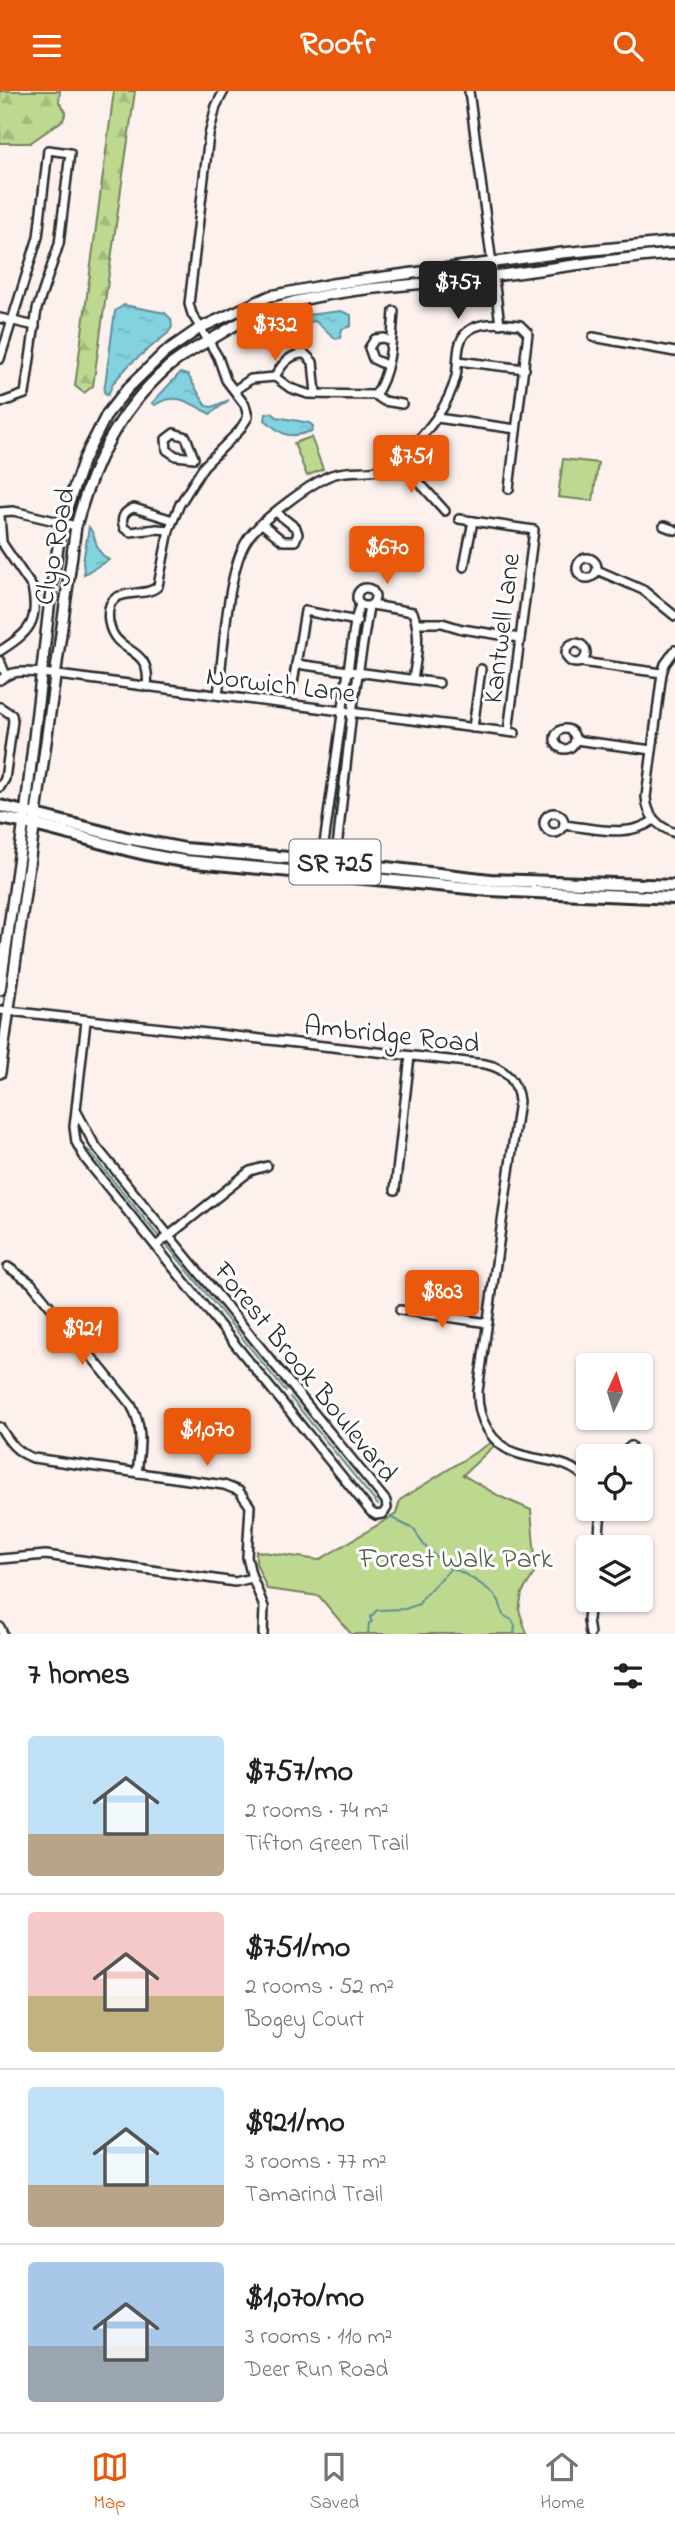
<!DOCTYPE html>
<meta charset="utf-8">
<style>
:root{--surface:#fff;--page:#f2f2f2;--text:#202124;--muted:#757577;--line:#e0e0e0;--accent:#ea580c}
body{margin:0;font-family:"Indie Flower",sans-serif;background:var(--page);color:var(--text);height:100vh;display:flex;flex-direction:column;font-size:26px;white-space:nowrap}
*{box-sizing:border-box;margin:0}
p{font-size:23px;color:var(--muted)}
.icon{flex:none;width:38px;height:38px;fill:none;stroke:currentColor;stroke-width:2;stroke-linecap:round;stroke-linejoin:round}
.map{position:relative;height:1543px;overflow:hidden}
.side{display:flex;flex-direction:column;background:var(--surface);flex:1}
.side>*{flex:none}
.needle{width:46px;rotate:4deg}
.fabs{position:absolute;left:576px;top:1262px;display:grid;gap:14px}
.fabs a{display:grid;place-items:center;width:77px;height:77px;border-radius:7px;background:var(--surface);box-shadow:0 2px 5px #0004;font-size:35px}
.price{position:absolute;translate:-50% -60px;padding:0 16px;border-radius:7px;background:var(--accent);color:#fff;font-size:23px;line-height:46px;filter:drop-shadow(0 2px 4px #0008)}
.price::after{content:'';position:absolute;left:50%;top:42px;width:21px;height:16px;margin-left:-10px;background:inherit;clip-path:polygon(0 0,100% 0,50% 100%)}
.price.selected{background:#222;color:#fff}
ul{padding:0;list-style:none}
li{display:flex;align-items:center;gap:21px;height:175px;padding:0 28px}
li+li{border-top:2px solid var(--line)}
li span{display:grid;place-items:center;flex:none;width:196px;height:140px;border-radius:7px;color:#555}
li>.icon{margin-inline-start:auto}
span .icon{width:84px;height:84px;fill:#fffc;stroke-width:1}
li b{font-size:30px}
h2{display:flex;justify-content:space-between;align-items:center;height:84px;padding:0 28px;font-size:30px}
header{display:flex;justify-content:space-between;align-items:center;height:91px;padding:0 28px;background:var(--accent);color:#fff;font-size:32px;font-weight:800}
.tabs{display:flex;justify-content:space-around;align-items:center;height:98px;border-top:2px solid var(--line);background:var(--surface);font-size:19px;color:var(--muted)}
.tabs a{display:grid;justify-items:center;gap:4px}
.tabs .selected{color:var(--accent)}
.map>svg:first-child{display:block}
</style>
<header><svg class="icon" aria-label="menu" viewBox="0 0 24 24"><path d="M4 6h16M4 12h16M4 18h16"/></svg>Roofr<svg class="icon" aria-label="search" viewBox="0 0 24 24"><circle cx="10" cy="10" r="6"/><path d="M15 15l6 6"/></svg></header>
<div class="map">
<svg width="675" height="1543" viewBox="0 0 675 1543">
<defs>
<pattern id="forest-firs" width="22" height="20" patternUnits="userSpaceOnUse" patternTransform="scale(1.75)"><rect width="22" height="20" fill="#bdd990"/><path d="M5 1l3.5 6h-7zM16 11l3.5 6h-7z" fill="#a3ba7c"/></pattern>
<pattern id="water-ripples" width="26" height="14" patternUnits="userSpaceOnUse" patternTransform="scale(1.75)"><rect width="26" height="14" fill="#83d2e0"/><path d="M2 4q2-2 4 0t4 0M15 11q2-2 4 0t4 0" fill="none" stroke="#71b4c0"/></pattern>
</defs>
<rect width="100%" height="100%" fill="#fcf1ed"/>
<filter id="ink" filterUnits="userSpaceOnUse"><feTurbulence type="fractalNoise" baseFrequency=".0143" numOctaves="2"/><feDisplacementMap in="SourceGraphic" scale="14" xChannelSelector="R" yChannelSelector="G"/><feConvolveMatrix kernelMatrix="1 2 1 2 8 2 1 2 1" color-interpolation-filters="sRGB"/></filter>
<g filter="url(#ink)">
<g fill="#bdd990" stroke="#74825e" stroke-width="2">
<path d="M311 346 323 378 307 385 294 352Z"/>
<path d="M563 368 598 372 593 410 558 406Z"/>
<path d="M401 437 418 440 414 475 397 473Z"/>
<path d="M492 1351 495 1354 463 1384 501 1406 531 1419 536 1479 522 1502 519 1519 527 1543H351L319 1505 267 1498 256 1472V1460L319 1469 396 1423 400 1409Z"/>
</g>
<g fill="url(#forest-firs)" stroke="#74825e" stroke-width="2">
<path d="M0 0H60L59 11 66 21 63 29 30 52H0Z"/>
<path d="M114 0H135L93 295 84 302 75 295Z"/>
</g>
<g fill="url(#water-ripples)" stroke="#608f98" stroke-width="2">
<path d="M124 214 165 222 171 228 172 236 168 242 129 274 113 292 108 304 104 301 115 220Z"/>
<path d="M341 220 351 224V235L342 238 340 247 336 248 315 230C301 234 278 229 274 246L265 249 255 258 244 254V245L254 241 268 239 270 233C280 229 291 230 299 225Z"/>
<path d="M180 282 188 284 206 315 212 316 229 309 210 323C190 312 176 300 155 314L152 312Z"/>
<path d="M272 322 277 326 309 332 313 335 312 340C289 348 283 345 265 329L266 323Z"/>
<path d="M89 436C99 449 92 458 109 469L84 483 83 470Z"/>
</g>
<g fill="none" stroke-linecap="round" stroke-linejoin="round">
<g stroke="#608f98" stroke-width="2">
<path d="M88 1059 159 1146"/>
<path d="M166 1153 286 1301"/>
<path d="M290 1306 378 1414"/>
<path d="M392 1427 415 1439C424 1459 434 1463 450 1477"/>
<path d="M368 1543 369 1532 372 1531 370 1527 377 1519 405 1518 419 1513C426 1499 441 1490 451 1477 462 1480 491 1498 498 1508 501 1513 501 1518 503 1524L512 1529 515 1535 514 1543"/>
</g>
<defs>
<g id="minor">
<path d="M469 0 500 233"/>
<path d="M0 227 35 235"/>
<path d="M593 246 675 261"/>
<path d="M0 268 38 146 48 59 70 62 59 153 37 218 25 303 0 312"/>
<path d="M458 270 525 278"/>
<path d="M386 274 373 268 369 257 375 248 384 247 391 251"/>
<path d="M275 286C281 274 290 262 305 263L313 271 316 303"/>
<path d="M235 299 251 288 275 286 290 297 308 303 375 304C391 282 392 247 394 220"/>
<path d="M375 304 384 310 402 313"/>
<path d="M437 327 516 338"/>
<path d="M174 342 186 346 194 367 176 365 167 359 166 348Z"/>
<path d="M399 369 445 420"/>
<path d="M0 421 13 420 76 435"/>
<path d="M0 425 2 451"/>
<path d="M459 428 534 439 508 641"/>
<path d="M261 432 283 450H295L298 443 296 437 276 421"/>
<path d="M664 435 675 439"/>
<path d="M169 439 157 438 130 441 124 437C120 427 124 420 134 417L173 429"/>
<path d="M0 449 32 496C40 532 28 542 0 560"/>
<circle cx="587" cy="477" r="10"/>
<path d="M464 476 473 430"/>
<path d="M597 479 643 499 675 525"/>
<circle cx="366" cy="506" r="9"/>
<path d="M372 514 413 521C421 543 417 566 413 588"/>
<path d="M417 532H442L462 538 520 547"/>
<circle cx="576" cy="562" r="10"/>
<path d="M675 559 665 573 662 582 646 706C647 724 658 736 675 742"/>
<path d="M0 570 6 584"/>
<path d="M581 571 662 582"/>
<path d="M296 573 439 592"/>
<path d="M0 589C13 578 27 581 42 582L515 642"/>
<path d="M147 596C152 552 115 566 109 531 103 490 144 510 158 495L169 439 180 413 204 375 239 340 248 326 245 314 226 289 218 266 192 223 189 213 209 44 216 15 224 0"/>
<path d="M292 598 305 520 357 530"/>
<path d="M218 604C223 566 227 479 247 449 258 431 315 388 335 383 362 376 382 388 405 364 426 341 449 316 456 285 459 270 455 250 468 240 480 230 505 232 520 234L528 242 509 398"/>
<path d="M0 616 12 624 13 630 5 688 0 696"/>
<path d="M473 637 481 578"/>
<circle cx="565" cy="648" r="10"/>
<path d="M575 649 652 659"/>
<circle cx="554" cy="732" r="10"/>
<path d="M564 734C594 737 628 748 654 729"/>
<path d="M320 782 355 530 360 513"/>
<path d="M334 784 352 621 369 515"/>
<path d="M0 919 485 973C505 977 517 990 519 1010L478 1300C477 1327 491 1355 519 1363 545 1371 569 1368 588 1390"/>
<path d="M77 1021 94 1053 386 1410 387 1417 383 1423 376 1424 371 1421 86 1069 76 1051 74 1036 86 930"/>
<path d="M395 1099 410 965"/>
<path d="M156 1155 250 1080 267 1075"/>
<path d="M8 1176 31 1192 131 1314C144 1337 140 1357 137 1382"/>
<path d="M400 1219 488 1232"/>
<path d="M0 1336C9 1351 16 1361 33 1367L224 1394 239 1400 250 1415 247 1466 251 1483 264 1516 263 1543"/>
<path d="M619 1365 631 1355"/>
<path d="M598 1456 601 1418"/>
<path d="M0 1468 46 1464 235 1491 252 1487"/>
<path d="M0 1536 3 1543"/>
<path d="M590 1543 588 1529 590 1508"/>
</g>
<g id="tertiary">
<path d="M0 899 26 716 51 500 62 431 84 368 107 323 128 297 164 262 200 237 270 205 332 193 562 162 675 151"/>
<path d="M0 982 76 435C93 372 117 322 167 277 181 265 199 255 215 246 237 233 258 220 282 214 344 196 412 195 476 187 542 180 608 167 675 163"/>
</g>
<g id="primary">
<path d="M0 715 127 747 185 758 335 771 490 789 675 795"/>
<path d="M0 727C63 737 122 762 185 770L490 799 675 807"/>
</g>
</defs>
<use href="#minor" stroke="#2b2b2b" stroke-width="12"/>
<use href="#tertiary" stroke="#2b2b2b" stroke-width="14"/>
<use href="#primary" stroke="#2b2b2b" stroke-width="16"/>
<use href="#minor" stroke="#fff" stroke-width="7"/>
<use href="#tertiary" stroke="#fff" stroke-width="9"/>
<use href="#primary" stroke="#fff" stroke-width="10"/>
</g>
</g>
<g text-anchor="middle" stroke-width="6" stroke-linejoin="round" paint-order="stroke">
<rect fill="#fff" stroke="#6b6b6b" stroke-width="2" x="289.5" y="748.5" width="91" height="45" rx="5"/>
<g font-size="26" font-weight="bold" fill="#2b2b2b">
<text x="335" y="780">SR 725</text>
</g>
<g font-size="28" fill="#2b2b2b" stroke="#fff">
<text transform="translate(53 455) rotate(-79)" y="10">Clyo Road</text>
<text transform="translate(500 537) rotate(-83)" y="10">Kantwell Lane</text>
<text transform="translate(281 592) rotate(7)" y="10">Norwich Lane</text>
<text transform="translate(392 942) rotate(6)" y="10">Ambridge Road</text>
<text transform="translate(307 1280) rotate(51)" y="10">Forest Brook Boulevard</text>
</g>
<g font-size="28" fill="#575f49" stroke="#fff">
<text x="456" y="1476">Forest Walk Park</text>
</g>
</g>
</svg>
<div class="fabs">
<a><svg class="needle" viewBox="-14 -14 28 28"><path d="M0-13l5 13h-10z" fill="#e53935"/><path d="M0 13l5-13h-10z" fill="#757577"/></svg></a>
<a><svg class="icon" aria-label="locate" viewBox="0 0 24 24"><circle cx="12" cy="12" r="6"/><path d="M12 2v4M12 18v4M2 12h4M18 12h4"/></svg></a>
<a><svg class="icon" aria-label="layers" viewBox="0 0 24 24"><path d="M12 4l9 5-9 5-9-5zM3 14l9 5 9-5"/></svg></a>
</div>
<b class="price selected" style="left:458px;top:230px">$757</b>
<b class="price" style="left:275px;top:272px">$732</b>
<b class="price" style="left:411px;top:404px">$751</b>
<b class="price" style="left:387px;top:495px">$670</b>
<b class="price" style="left:442px;top:1239px">$803</b>
<b class="price" style="left:82px;top:1276px">$921</b>
<b class="price" style="left:207px;top:1377px">$1,070</b>
</div>
<section class="side">
<h2>7 homes<svg class="icon" aria-label="filters" viewBox="0 0 24 24"><path d="M4 7h16M4 17h16"/><circle cx="9" cy="7" r="2"/><circle cx="15" cy="17" r="2"/></svg></h2>
<ul>
<li><span style="background:linear-gradient(#bfe0f5 70%,#b9a48a 0)"><svg class="icon" aria-label="home" viewBox="0 0 24 24"><path d="M3 11l9-7 9 7M6 9v11h12V9"/></svg></span><div><b>$757/mo</b><p>2 rooms · 74 m²</p><p>Tifton Green Trail</p></div></li>
<li><span style="background:linear-gradient(#f6c9c9 60%,#c2b280 0)"><svg class="icon" aria-label="home" viewBox="0 0 24 24"><path d="M3 11l9-7 9 7M6 9v11h12V9"/></svg></span><div><b>$751/mo</b><p>2 rooms · 52 m²</p><p>Bogey Court</p></div></li>
<li><span style="background:linear-gradient(#bfe0f5 70%,#b9a48a 0)"><svg class="icon" aria-label="home" viewBox="0 0 24 24"><path d="M3 11l9-7 9 7M6 9v11h12V9"/></svg></span><div><b>$921/mo</b><p>3 rooms · 77 m²</p><p>Tamarind Trail</p></div></li>
<li><span style="background:linear-gradient(#a9c7e8 60%,#9aa5b1 0)"><svg class="icon" aria-label="home" viewBox="0 0 24 24"><path d="M3 11l9-7 9 7M6 9v11h12V9"/></svg></span><div><b>$1,070/mo</b><p>3 rooms · 110 m²</p><p>Deer Run Road</p></div></li>
</ul>
</section>
<nav class="tabs">
<a class="selected"><svg class="icon" aria-label="map" viewBox="0 0 24 24"><path d="M3 6l6-2 6 2 6-2v14l-6 2-6-2-6 2zM9 4v14M15 6v14"/></svg>Map</a>
<a><svg class="icon" aria-label="saved" viewBox="0 0 24 24"><path d="M7 4h10v16l-5-4-5 4z"/></svg>Saved</a>
<a><svg class="icon" aria-label="home" viewBox="0 0 24 24"><path d="M3 11l9-7 9 7M6 9v11h12V9"/></svg>Home</a>
</nav>
